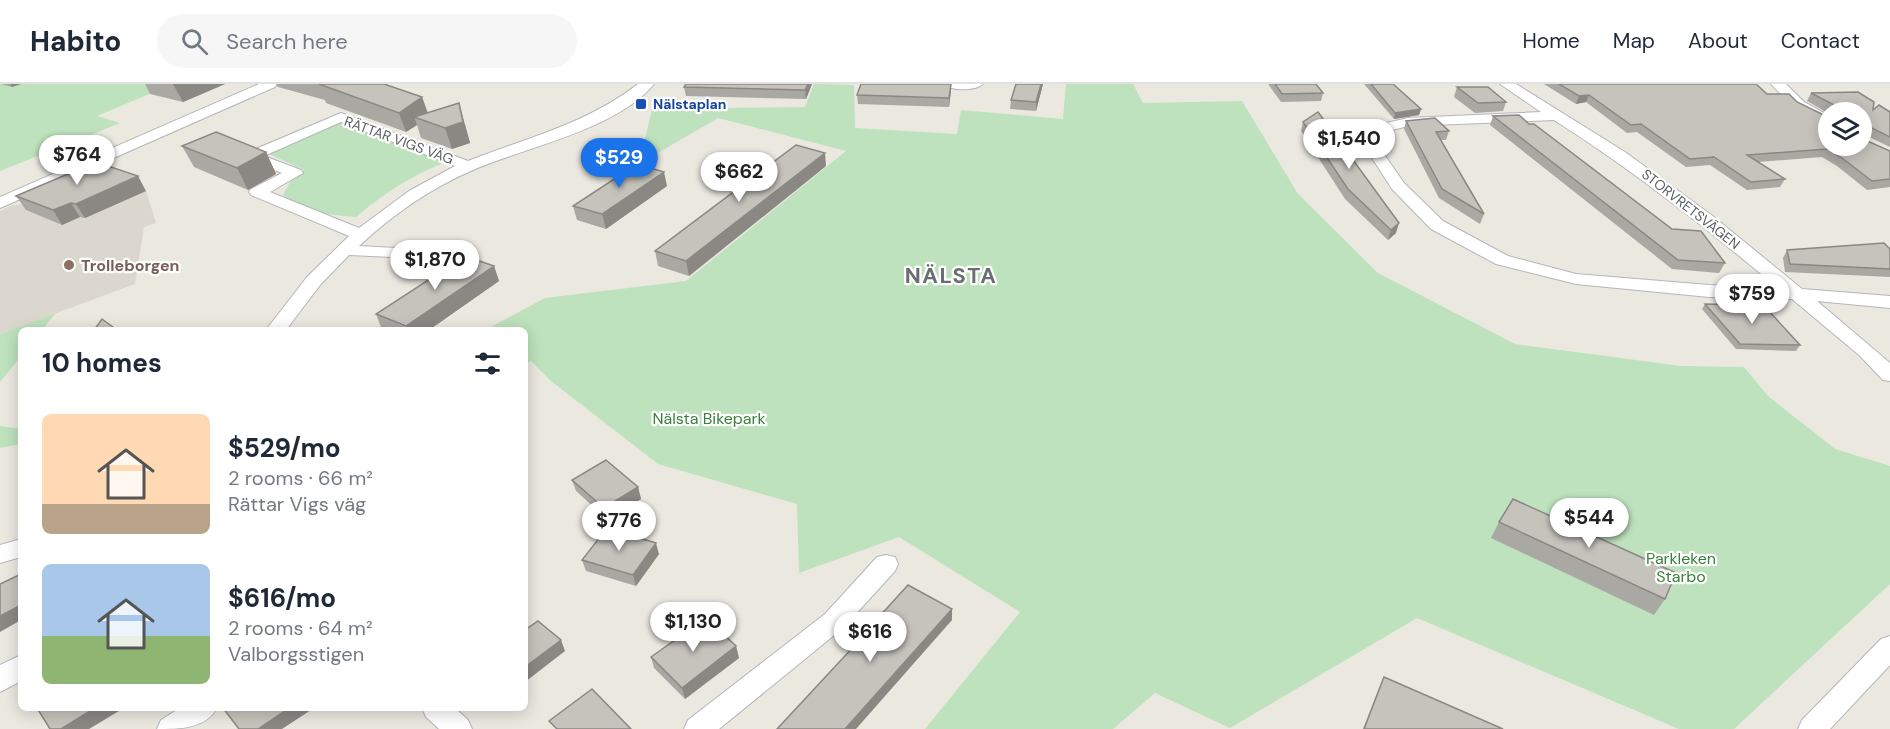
<!DOCTYPE html>
<meta charset="utf-8">
<style>
:root{--surface:#fff;--page:#f6f6f7;--text:#1f2937;--muted:#747a83;--line:#e0e1e3;--accent:#1a73e8}
body{margin:0;font-family:"DM Sans",sans-serif;background:var(--page);color:var(--text);height:100vh;display:flex;flex-direction:column;font-size:22px;white-space:nowrap}
*{box-sizing:border-box;margin:0}
p{font-size:20px;color:var(--muted)}
.icon{flex:none;width:33px;height:33px;fill:none;stroke:currentColor;stroke-width:2;stroke-linecap:round;stroke-linejoin:round}
.map{position:relative;flex:1;overflow:hidden}
.sheet{position:absolute;left:18px;top:243px;width:510px;height:384px;display:flex;flex-direction:column;background:var(--surface);border-radius:9px;box-shadow:0 3px 15px #0003}
.sheet>*{flex:none}
.buttons{position:absolute;left:1818px;top:18px;display:grid;gap:12px}
.buttons a{display:grid;place-items:center;width:54px;height:54px;border-radius:50%;background:var(--surface);box-shadow:0 3px 15px #0003;font-size:30px}
.price{position:absolute;translate:-50% -51px;padding:0 14px;border-radius:21px;background:#fff;color:#222;font-size:20px;line-height:39px;filter:drop-shadow(0 2px 3px #0008)}
.price::after{content:'';position:absolute;left:50%;top:36px;width:18px;height:14px;margin-left:-9px;background:inherit;clip-path:polygon(0 0,100% 0,50% 100%)}
.price.on{background:var(--accent);color:#fff}
ul{padding:0;list-style:none}
li{display:flex;align-items:center;gap:18px;height:150px;padding:0 24px}
li span{display:grid;place-items:center;flex:none;width:168px;height:120px;border-radius:9px;color:#555}
li>.icon{margin-inline-start:auto}
span .icon{width:72px;height:72px;fill:#fffc;stroke-width:1}
li b{font-size:26px}
h2{display:flex;justify-content:space-between;align-items:center;height:72px;padding:0 24px;font-size:26px}
header{display:flex;align-items:center;gap:36px;box-sizing:border-box;height:84px;padding:0 30px;background:var(--surface);border-bottom:2px solid var(--line)}
header strong{font-size:28px}
nav{display:flex;gap:33px;margin-inline-start:auto;font-size:21px}
.search{width:420px;height:54px;background:var(--page);display:flex;align-items:center;gap:15px;box-sizing:border-box;padding:0 21px;border-radius:33px;color:var(--muted);font-size:22px}
.map>svg:first-child{display:block}
</style>
<header>
<strong>Habito</strong>
<div class="search"><svg class="icon" aria-label="search" viewBox="0 0 24 24"><circle cx="10" cy="10" r="6"/><path d="M15 15l6 6"/></svg>Search here</div>
<nav><a>Home</a><a>Map</a><a>About</a><a>Contact</a></nav>
</header>
<div class="map">
<svg width="1890" height="645" viewBox="0 0 1890 645">
<rect width="100%" height="100%" fill="#ebe8e0"/>
<path fill="#dbd7ce" d="M101 90 146 107 156 139 144 143 135 200 0 250V127L10 122 34 118Z"/>
<g fill="#bee2bd">
<path d="M0 0H173L97 32 120 39 0 87Z"/>
<path d="M814 0 854 1 855 44 957 50 961 26 1063 35 1066 0H1133L1143 19 1242 17 1298 110 1378 189 1515 260 1681 282 1744 283 1768 312 1835 365 1890 382V500L1734 645H1679L1417 534 1230 644 1155 609 1113 645H925L1020 528 899 453 799 489 797 420 658 380 551 297 531 277 525 280V246H485L545 214 686 197 846 67 718 34 639 80 652 25 805 23Z"/>
<path d="M339 37 448 77C411 92 386 108 356 133 329 131 305 129 283 111L290 98 304 86 267 69Z"/>
<path d="M56 229 42 246H21V272L0 298V250Z"/>
<path d="M0 342 21 345V360L0 364Z"/>
</g>
<g fill="none" stroke-linecap="round" stroke-linejoin="round">
<defs>
<g id="minor">
<path d="M259 0H277L275 3 0 124V113Z"/>
<path d="M638 0H654C618 45 526 63 473 86 431 104 393 130 359 162L452 167 458 168 461 172 458 176 349 171 320 201 286 246H266L307 193 349 152 251 111 249 108 251 105 282 89 246 75 243 72 246 69 341 29 468 77C527 54 588 39 638 0ZM341 38 455 82 409 107 359 144 270 108 303 89 301 86 264 72Z"/>
<path d="M943 0H983C975 7 951 7 943 0Z"/>
<path d="M1500 0H1516L1625 68 1714 133 1802 205 1890 212V224L1817 217 1890 279V297L1883 296 1859 271 1792 215 1709 213 1576 200 1496 180 1431 145 1392 105 1363 60 1369 43 1408 34 1541 28ZM1554 36C1633 86 1706 144 1778 204L1709 201 1576 190 1508 172 1443 137 1404 99 1377 60 1381 49 1408 42Z"/>
<path d="M1771 0H1786L1804 18 1828 31V41L1794 24Z"/>
<path d="M21 455V473L0 479V461Z"/>
<path d="M886 471 895 473 898 480 895 487 843 544 719 645H684L688 636 825 530 877 473Z"/>
<path d="M1890 552V581L1830 645H1798L1802 636 1881 555Z"/>
<path d="M21 571V597L0 608V581Z"/>
<path d="M180 624H217C205 645 180 645 157 645L161 636Z"/>
<path d="M422 624H455L468 636 472 645H439L426 633Z"/>
</g>
</defs>
<use href="#minor" stroke="#b3b6ba" stroke-width="2"/>
<use href="#minor" fill="#fff" fill-rule="evenodd"/>
</g>
<g fill="#aaa8a3">
<path d="M1 0H21L12 3Z"/>
<path d="M145 0H225L183 18 150 10Z"/>
<path d="M276 0H384L422 13 427 28 465 40 470 59 452 65 421 54 417 41 406 48 326 19 325 16 278 3Z"/>
<path d="M686 0H812L806 15 686 12 684 3Z"/>
<path d="M1016 0H1043L1036 27 1010 25 1011 16Z"/>
<path d="M1268 0H1316L1323 9 1321 17 1281 18Z"/>
<path d="M1364 0H1393L1421 25 1419 31 1394 35Z"/>
<path d="M1544 0H1756L1767 10 1828 62 1862 28 1828 29 1807 17 1811 9 1873 26 1890 28V63L1865 51V56L1890 67V103L1867 106 1837 82 1822 73 1758 78 1785 95 1780 103 1747 106 1710 81 1686 83 1637 48 1627 49 1586 18 1576 20Z"/>
<path d="M1457 3 1506 18 1503 27 1475 29 1454 13Z"/>
<path d="M951 6 949 23 858 20 857 11Z"/>
<path d="M1493 32 1529 40 1672 145 1725 179 1719 189 1672 185 1490 41Z"/>
<path d="M1406 37 1449 47 1446 56H1441L1484 130 1480 140 1439 114 1404 45Z"/>
<path d="M1303 38 1396 149 1388 156 1345 115 1301 47Z"/>
<path d="M182 62 266 68 276 90 248 106 194 83Z"/>
<path d="M826 82 689 192 658 182 655 167Z"/>
<path d="M667 102 606 145 577 136 573 122Z"/>
<path d="M146 107 85 134 80 133 62 141 26 126 16 112Z"/>
<path d="M1890 165V193L1785 188 1783 174 1787 166Z"/>
<path d="M494 182 499 197 429 246H382L376 230Z"/>
<path d="M1705 220 1752 225 1800 261 1796 267 1736 265 1702 225Z"/>
<path d="M572 396 638 403 641 415 608 436 576 407Z"/>
<path d="M1499 438 1665 515 1654 531 1491 454Z"/>
<path d="M659 470 636 502 586 487 582 476Z"/>
<path d="M736 562 739 574 685 615 654 584 651 573Z"/>
<path d="M1384 593 1503 645H1363L1379 604Z"/>
</g>
<g fill="#8b8884">
<path d="M10 0H21L12 3Z"/>
<path d="M173 0H225L183 18Z"/>
<path d="M808 0H812L806 15 805 6Z"/>
<path d="M951 0V6L949 23V14Z"/>
<path d="M1041 0H1043L1036 27V18Z"/>
<path d="M1589 11 1586 18 1576 20 1579 12Z"/>
<path d="M422 13 429 32 414 33 417 41 406 48 399 29Z"/>
<path d="M459 19 470 59 452 65 445 44Z"/>
<path d="M1421 25 1419 31 1394 35 1395 29Z"/>
<path d="M266 68 276 90 248 106 237 84Z"/>
<path d="M825 69 826 82 689 192 686 177Z"/>
<path d="M664 88 667 102 606 145 602 130Z"/>
<path d="M138 92 146 107 85 134 76 120Z"/>
<path d="M71 119 80 133 62 141 53 126Z"/>
<path d="M1399 139 1396 149 1388 156 1391 146Z"/>
<path d="M494 182 499 197 429 246H408L406 242Z"/>
<path d="M638 403 641 415 608 436 604 424Z"/>
<path d="M656 459 659 470 636 502 633 491Z"/>
<path d="M21 521V536L0 548V532Z"/>
<path d="M952 525V536L856 645H845Z"/>
<path d="M561 556 565 567 525 598V583Z"/>
<path d="M736 562 739 574 685 615 682 604Z"/>
<path d="M95 624H124L89 645H61Z"/>
<path d="M289 624H314L282 645H258Z"/>
</g>
<g fill="#c6c3bd" stroke="#8b8884" stroke-width="1.5">
<path d="M319 0H384L422 13 399 29Z"/>
<path d="M686 0H808L805 6 684 3Z"/>
<path d="M861 0H951L949 14 857 11Z"/>
<path d="M1016 0H1041L1036 18 1011 16Z"/>
<path d="M1275 0H1316L1323 9 1282 10Z"/>
<path d="M1371 0H1393L1421 25 1395 29Z"/>
<path d="M1559 0H1756L1767 10H1789L1797 18 1828 33V62H1862V28H1833L1834 21 1811 9 1858 8 1874 18 1873 26 1879 21 1890 28V53L1868 42 1865 44V56L1890 67V95L1872 97 1842 74 1827 65 1747 71 1785 95 1751 98 1714 73 1690 75 1641 40 1631 41 1589 11 1579 12Z"/>
<path d="M1457 3H1488L1506 18 1478 19Z"/>
<path d="M459 19 463 38 445 44 414 33Z"/>
<path d="M1318 28 1399 139 1391 146 1348 105 1303 38Z"/>
<path d="M1519 31 1529 40H1534L1672 145 1701 147 1725 179 1678 176 1493 32Z"/>
<path d="M1435 34 1449 47 1436 48 1484 130 1442 105 1406 37Z"/>
<path d="M216 48 266 68 237 84 182 62Z"/>
<path d="M796 61 825 69 686 177 655 167Z"/>
<path d="M96 78 138 92 76 120 71 119 53 126 16 112Z"/>
<path d="M637 80 664 88 602 130 573 122Z"/>
<path d="M1884 159 1890 165V185L1790 180 1787 166Z"/>
<path d="M465 172 494 182 406 242 376 230Z"/>
<path d="M1705 220 1751 221 1752 225H1767L1800 261 1740 260Z"/>
<path d="M102 235 117 246H94Z"/>
<path d="M606 376 638 403 604 424 572 396Z"/>
<path d="M1513 415 1676 489 1665 515 1499 438Z"/>
<path d="M607 444 656 459 633 491 582 476Z"/>
<path d="M21 490V521L0 532V500Z"/>
<path d="M908 501 952 525 845 645H777L869 546 868 545Z"/>
<path d="M706 534 736 562 682 604 651 573Z"/>
<path d="M538 537 561 556 525 583V546Z"/>
<path d="M1384 593 1503 645H1364Z"/>
<path d="M592 605 631 645H557L549 637Z"/>
<path d="M37 624H95L61 645H50Z"/>
<path d="M223 624H289L258 645H239Z"/>
</g>
<rect fill="#1a4fb4" stroke="#fff" stroke-width="2" x="635" y="14" width="12" height="12" rx="3"/>
<circle fill="#8d6e63" stroke="#fff" stroke-width="2" cx="69" cy="181" r="6"/>
<g text-anchor="middle" stroke-width="4.5" stroke-linejoin="round" paint-order="stroke">
<g font-size="14" font-weight="bold" fill="#164399" stroke="#fff" text-anchor="start">
<text x="653" y="25">Nälstaplan</text>
</g>
<g font-size="14" fill="#595c60" stroke="#fff">
<text transform="translate(399 56) rotate(20)" y="5">RÄTTAR VIGS VÄG</text>
<text transform="translate(1691 125) rotate(38)" y="5">STORVRETSVÄGEN</text>
</g>
<g font-size="16" font-weight="bold" fill="#785e54" stroke="#fff" text-anchor="start">
<text x="81" y="187">Trolleborgen</text>
</g>
<g font-size="16" fill="#388039" stroke="#fff">
<text x="709" y="340">Nälsta Bikepark</text>
<text x="1681" y="480">Parkleken<tspan x="1681" dy="18">Starbo</tspan></text>
</g>
<g font-size="22" font-weight="bold" letter-spacing="1.5" fill="#6a6e72" stroke="#fff">
<text x="951" y="199">NÄLSTA</text>
</g>
</g>
</svg>
<div class="buttons">
<a><svg class="icon" aria-label="layers" viewBox="0 0 24 24"><path d="M12 4l9 5-9 5-9-5zM3 14l9 5 9-5"/></svg></a>
</div>
<b class="price" style="left:1349px;top:86px">$1,540</b>
<b class="price" style="left:77px;top:102px">$764</b>
<b class="price on" style="left:619px;top:105px">$529</b>
<b class="price" style="left:739px;top:119px">$662</b>
<b class="price" style="left:435px;top:207px">$1,870</b>
<b class="price" style="left:1752px;top:241px">$759</b>
<b class="price" style="left:1589px;top:465px">$544</b>
<b class="price" style="left:619px;top:468px">$776</b>
<b class="price" style="left:693px;top:569px">$1,130</b>
<b class="price" style="left:870px;top:579px">$616</b>
<section class="sheet">
<h2>10 homes<svg class="icon" aria-label="filters" viewBox="0 0 24 24"><path d="M4 7h16M4 17h16"/><circle cx="9" cy="7" r="2"/><circle cx="15" cy="17" r="2"/></svg></h2>
<ul>
<li><span style="background:linear-gradient(#ffd9b3 75%,#b9a48a 0)"><svg class="icon" aria-label="home" viewBox="0 0 24 24"><path d="M3 11l9-7 9 7M6 9v11h12V9"/></svg></span><div><b>$529/mo</b><p>2 rooms · 66 m²</p><p>Rättar Vigs väg</p></div></li>
<li><span style="background:linear-gradient(#a9c7e8 60%,#8fb573 0)"><svg class="icon" aria-label="home" viewBox="0 0 24 24"><path d="M3 11l9-7 9 7M6 9v11h12V9"/></svg></span><div><b>$616/mo</b><p>2 rooms · 64 m²</p><p>Valborgsstigen</p></div></li>
</ul>
</section>
</div>
